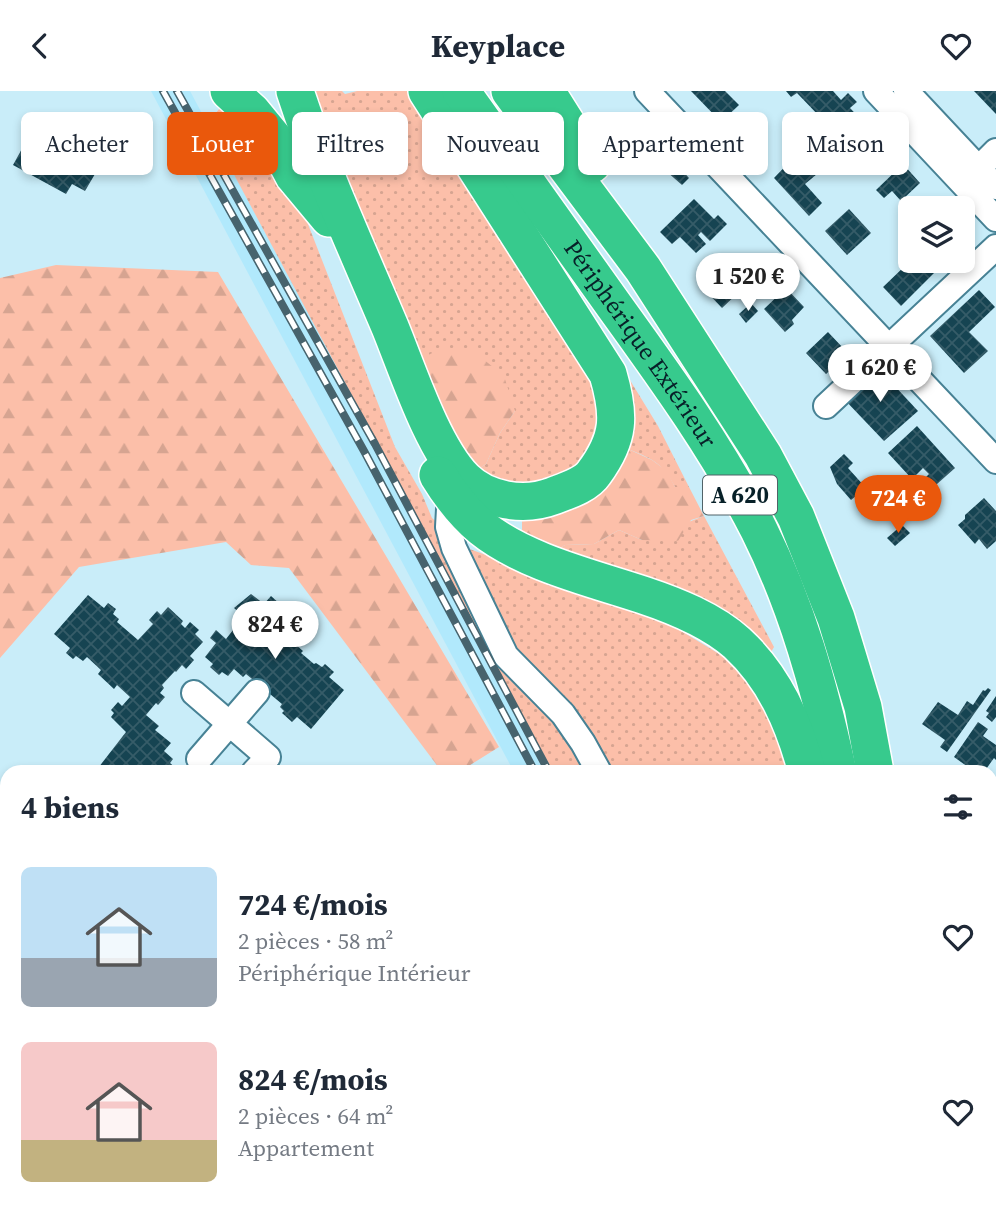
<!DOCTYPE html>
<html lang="fr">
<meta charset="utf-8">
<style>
:root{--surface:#fff;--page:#f6f6f7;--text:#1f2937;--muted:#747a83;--accent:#ea580c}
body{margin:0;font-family:"Source Serif 4",serif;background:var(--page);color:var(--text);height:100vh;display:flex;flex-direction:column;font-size:26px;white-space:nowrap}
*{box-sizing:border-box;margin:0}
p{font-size:23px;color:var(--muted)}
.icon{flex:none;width:38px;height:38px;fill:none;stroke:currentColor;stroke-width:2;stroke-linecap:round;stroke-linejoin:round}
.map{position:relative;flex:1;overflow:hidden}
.details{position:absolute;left:0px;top:674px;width:998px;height:450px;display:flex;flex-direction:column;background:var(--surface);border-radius:21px 21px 0 0;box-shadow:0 4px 10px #0003}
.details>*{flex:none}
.banner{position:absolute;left:21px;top:21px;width:956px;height:63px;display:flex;gap:14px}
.fabs{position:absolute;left:898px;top:105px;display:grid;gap:14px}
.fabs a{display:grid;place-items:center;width:77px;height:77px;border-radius:10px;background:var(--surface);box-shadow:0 4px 10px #0003;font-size:35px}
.price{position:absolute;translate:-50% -60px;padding:0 16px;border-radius:24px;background:#fff;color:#222;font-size:23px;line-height:46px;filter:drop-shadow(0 2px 4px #0008)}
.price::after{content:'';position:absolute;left:50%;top:42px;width:21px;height:16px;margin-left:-10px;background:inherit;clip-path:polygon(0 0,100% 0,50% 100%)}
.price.current{background:var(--accent);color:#fff}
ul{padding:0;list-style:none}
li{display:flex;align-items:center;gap:21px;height:175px;padding:0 21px}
li span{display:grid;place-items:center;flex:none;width:196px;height:140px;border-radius:10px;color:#555}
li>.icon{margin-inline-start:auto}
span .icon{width:84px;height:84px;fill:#fffc;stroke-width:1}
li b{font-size:30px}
h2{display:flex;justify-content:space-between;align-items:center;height:84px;padding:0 21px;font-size:30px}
.tag{padding:0 24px;border-radius:10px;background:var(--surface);box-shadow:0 4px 10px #0003;font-size:24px;line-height:63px}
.tag.current{background:var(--accent);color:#fff}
header{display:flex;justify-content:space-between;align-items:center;height:91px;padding:0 21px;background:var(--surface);font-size:32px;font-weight:700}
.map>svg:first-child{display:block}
</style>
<header><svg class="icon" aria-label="back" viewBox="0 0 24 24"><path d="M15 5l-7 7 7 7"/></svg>Keyplace<svg class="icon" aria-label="heart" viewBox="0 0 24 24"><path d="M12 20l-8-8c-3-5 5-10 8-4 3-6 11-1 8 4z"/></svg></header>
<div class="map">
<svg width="996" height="1123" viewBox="0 0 996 1123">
<defs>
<pattern id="grass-dots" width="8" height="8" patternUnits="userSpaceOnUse" patternTransform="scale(1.75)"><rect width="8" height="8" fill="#fcbfa9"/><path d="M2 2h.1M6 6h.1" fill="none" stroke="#d6a491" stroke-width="1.8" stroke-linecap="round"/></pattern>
<pattern id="forest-firs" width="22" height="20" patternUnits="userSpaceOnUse" patternTransform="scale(1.75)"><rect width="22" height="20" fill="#fcbfa9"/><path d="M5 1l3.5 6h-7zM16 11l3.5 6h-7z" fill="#d6a491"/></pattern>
<pattern id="building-cross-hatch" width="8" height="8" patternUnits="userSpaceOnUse" patternTransform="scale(1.75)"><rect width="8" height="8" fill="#164452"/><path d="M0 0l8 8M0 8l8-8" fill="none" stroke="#365c68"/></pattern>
</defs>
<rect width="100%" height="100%" fill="#c9edf9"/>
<path fill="#b1e9fc" d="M151 0H190L553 681H514Z"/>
<g fill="url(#grass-dots)">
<path d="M312 0H342L345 3 357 0H407C451 66 496 132 538 200 558 230 581 262 593 297 602 323 597 363 571 378 533 401 516 396 477 379L486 373 500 342 515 320 418 270Z"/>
<path d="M224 12 297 105 395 356 422 403 432 427 464 456 663 529 726 567 771 614 788 681H553L207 33Z"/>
<path d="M625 281 658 335 689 396H675C662 370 651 368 626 357L629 337 634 331Z"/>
<path d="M704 425 774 556 767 568 600 473 560 457 565 454 594 453 619 439 642 449Z"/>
</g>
<g fill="url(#forest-firs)">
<path d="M56 174 218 181 499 656 459 681H442L289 477 251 474 226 451 79 476 0 567V187Z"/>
<path d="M441 257 472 259 504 285 515 320 500 342 486 373 477 379 451 342 418 270Z"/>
<path d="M626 357 652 369 667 380 675 396H689L704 425 691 429 678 450 642 449 619 439 594 453 565 454 560 457 522 440V425Z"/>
</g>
<g fill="url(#building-cross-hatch)">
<path d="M691 0H725L739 14 721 31Z"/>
<path d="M786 0H833L841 9 848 2 857 11 850 17 880 49 863 64 851 51 856 47 837 28 822 43 814 35 821 27 797 2 791 6Z"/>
<path d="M974 0H996V23Z"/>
<path d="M43 26H55V38L105 66 85 100 72 93 66 103 13 74 39 27 42 29Z"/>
<path d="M798 62 809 73 814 68 823 78 805 93 822 112 809 125 774 87Z"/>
<path d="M675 71 689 87 682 94 666 80Z"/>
<path d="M903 73 920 92 901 110 892 100 884 107 876 99Z"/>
<path d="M694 108 714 128 718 124 727 133 710 150 701 141 698 144 706 153 696 162 680 146 672 153 660 141Z"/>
<path d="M849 118 871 142 847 164 825 140Z"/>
<path d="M924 170H935L940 176 901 215 883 196 908 172 915 179Z"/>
<path d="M720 177 741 199 722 217 701 195Z"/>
<path d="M786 197 804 216 792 229 794 233 785 241 764 218Z"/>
<path d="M979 199 995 216 969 241 988 260 964 282 930 245Z"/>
<path d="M751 212 758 220 746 232 739 223Z"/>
<path d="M828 241 845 259 831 272 834 276 826 283 806 262Z"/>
<path d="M877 276 918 320 884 350 843 307Z"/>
<path d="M917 335 955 377 928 401 920 392 929 383 923 377 912 388 888 362Z"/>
<path d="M844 363 853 372 848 377 866 397 851 409 837 393 830 376Z"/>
<path d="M984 407 996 420V450L987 458 979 448 975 453 958 434 965 428V424Z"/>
<path d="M902 434 910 442 895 455 887 447Z"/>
<path d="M251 503 264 513 271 505 281 514 279 517 283 521 276 529 281 533 284 529 294 537 291 541 299 548 295 553 303 560 301 562 314 573 316 572 322 576 325 573 334 581 329 586 344 599 311 638 297 626 292 631 282 622 284 620 280 616 282 613 246 583 243 586 234 578 228 585 222 581 219 584 210 576 213 573 205 566 216 552 210 547 216 539 226 548 237 534 233 530 240 522 234 517Z"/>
<path d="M88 504 104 517 108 512 116 518 113 523 119 528 117 531 138 549 153 533 149 529 157 520 161 524 168 516 183 530 181 533 185 537 190 531 199 539 195 543 203 551 190 565 194 569 186 578 182 574 176 581 175 580 162 594 164 597 160 602 165 606 158 614 156 612 146 624 159 635 155 639 171 652 164 660 173 668 170 672 180 681H95L126 641 111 626 114 622 111 619 118 611 122 615 130 606 117 594 114 598 98 583 101 579 87 566 83 570 76 565 73 568 66 562 70 557 54 543Z"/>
<path d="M988 597 991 599 947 661 940 656 945 649 922 633 938 611 958 624 967 610 973 614 983 599 985 600Z"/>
<path d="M996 605V626L992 631 986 626 989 622 986 620Z"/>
<path d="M978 631 988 638 983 645 996 654V669L994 667 984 681H975L954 666Z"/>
<path d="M0 753 7 755 1 779 7 780V831L4 830 3 835H0Z"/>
<path d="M990 1027H996V1123H940L942 1116H990Z"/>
<path d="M7 1032V1063L4 1068 0 1067V1034Z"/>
</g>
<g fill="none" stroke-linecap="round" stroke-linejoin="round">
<defs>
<g id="minor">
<path d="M647 0 996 370"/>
<path d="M876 0 996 128"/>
<path d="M906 0 996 96"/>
<path d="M978 78 996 60"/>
<path d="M826 315 996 156"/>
<path d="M450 400 448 436 454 457 506 565 563 623 583 652 599 681"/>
<path d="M194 602 268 666 254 681"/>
<path d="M199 668 257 601"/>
<path d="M990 713 996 716"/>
<path d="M0 923 7 924"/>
<path d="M0 999 7 997"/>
<path d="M990 1009H996"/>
<path d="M684 1123 687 1116"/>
<path d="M889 1123 890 1116"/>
</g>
<g id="highway">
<path d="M229 0 252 21 275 49 294 85 329 127"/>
<path d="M295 0C321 80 357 158 390 236 408 280 432 355 464 388 486 410 524 416 553 405 566 400 586 394 594 382 620 347 620 324 608 283L427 0"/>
<path id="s1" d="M461 0C513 72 564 144 615 216 667 288 719 360 759 439 797 515 820 598 838 681"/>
<path d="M510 0 643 178 763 364 796 426 836 527 863 616 875 681"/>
<path d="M546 0 592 73"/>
<path d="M438 384C449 402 465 423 482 437 524 471 592 487 643 504 676 515 711 529 737 552 775 587 794 632 807 681"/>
<path d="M803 1123 805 1116"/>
<path d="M844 1123 846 1116"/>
</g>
</defs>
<use href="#minor" stroke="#478295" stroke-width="28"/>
<use href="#highway" stroke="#fff" stroke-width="40"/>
<use href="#minor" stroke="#fff" stroke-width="24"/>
<use href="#highway" stroke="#37ca8d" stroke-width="37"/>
<defs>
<g id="rail">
<path d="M163 0 364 360 535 681"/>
<path d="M177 0 375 353 549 681"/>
<path d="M757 1116 761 1123"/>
<path d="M771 1116 775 1123"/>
</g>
</defs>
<use href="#rail" stroke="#47636d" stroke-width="8"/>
<use href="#rail" stroke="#fff" stroke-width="5" stroke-dasharray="16" stroke-linecap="butt"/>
</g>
<g text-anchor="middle" stroke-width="7" stroke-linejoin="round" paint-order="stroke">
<rect fill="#fff" stroke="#516368" stroke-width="2" x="703" y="384.5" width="74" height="39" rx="5"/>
<g font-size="23" font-weight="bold" fill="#072028">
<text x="740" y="412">A 620</text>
</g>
<g font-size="24" fill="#072028" stroke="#fff">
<text dy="8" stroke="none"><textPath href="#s1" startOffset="310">Périphérique Extérieur</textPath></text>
</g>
</g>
</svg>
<div class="fabs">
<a><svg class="icon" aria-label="layers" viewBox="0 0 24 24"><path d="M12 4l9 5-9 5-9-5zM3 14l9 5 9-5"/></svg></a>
</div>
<b class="price" style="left:748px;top:222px">1 520 €</b>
<b class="price" style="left:880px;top:313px">1 620 €</b>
<b class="price current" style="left:898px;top:444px">724 €</b>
<b class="price" style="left:275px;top:570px">824 €</b>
<div class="banner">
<a class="tag">Acheter</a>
<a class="tag current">Louer</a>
<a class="tag">Filtres</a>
<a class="tag">Nouveau</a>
<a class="tag">Appartement</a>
<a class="tag">Maison</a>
</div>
<section class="details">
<h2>4 biens<svg class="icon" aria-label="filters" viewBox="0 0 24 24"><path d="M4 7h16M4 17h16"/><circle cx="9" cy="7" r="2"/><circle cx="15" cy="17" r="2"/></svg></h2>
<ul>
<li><span style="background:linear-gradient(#bfe0f5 65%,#9aa5b1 0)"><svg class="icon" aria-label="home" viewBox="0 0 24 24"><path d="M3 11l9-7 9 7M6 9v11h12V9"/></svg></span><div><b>724 €/mois</b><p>2 pièces · 58 m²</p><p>Périphérique Intérieur</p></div><svg class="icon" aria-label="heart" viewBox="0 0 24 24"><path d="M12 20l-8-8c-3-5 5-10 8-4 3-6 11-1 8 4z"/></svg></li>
<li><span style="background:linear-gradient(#f6c9c9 70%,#c2b280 0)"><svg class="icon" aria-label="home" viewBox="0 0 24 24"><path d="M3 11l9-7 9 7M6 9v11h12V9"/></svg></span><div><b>824 €/mois</b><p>2 pièces · 64 m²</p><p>Appartement</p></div><svg class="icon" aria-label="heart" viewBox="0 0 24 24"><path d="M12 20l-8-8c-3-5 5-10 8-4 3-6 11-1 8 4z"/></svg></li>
</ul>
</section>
</div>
